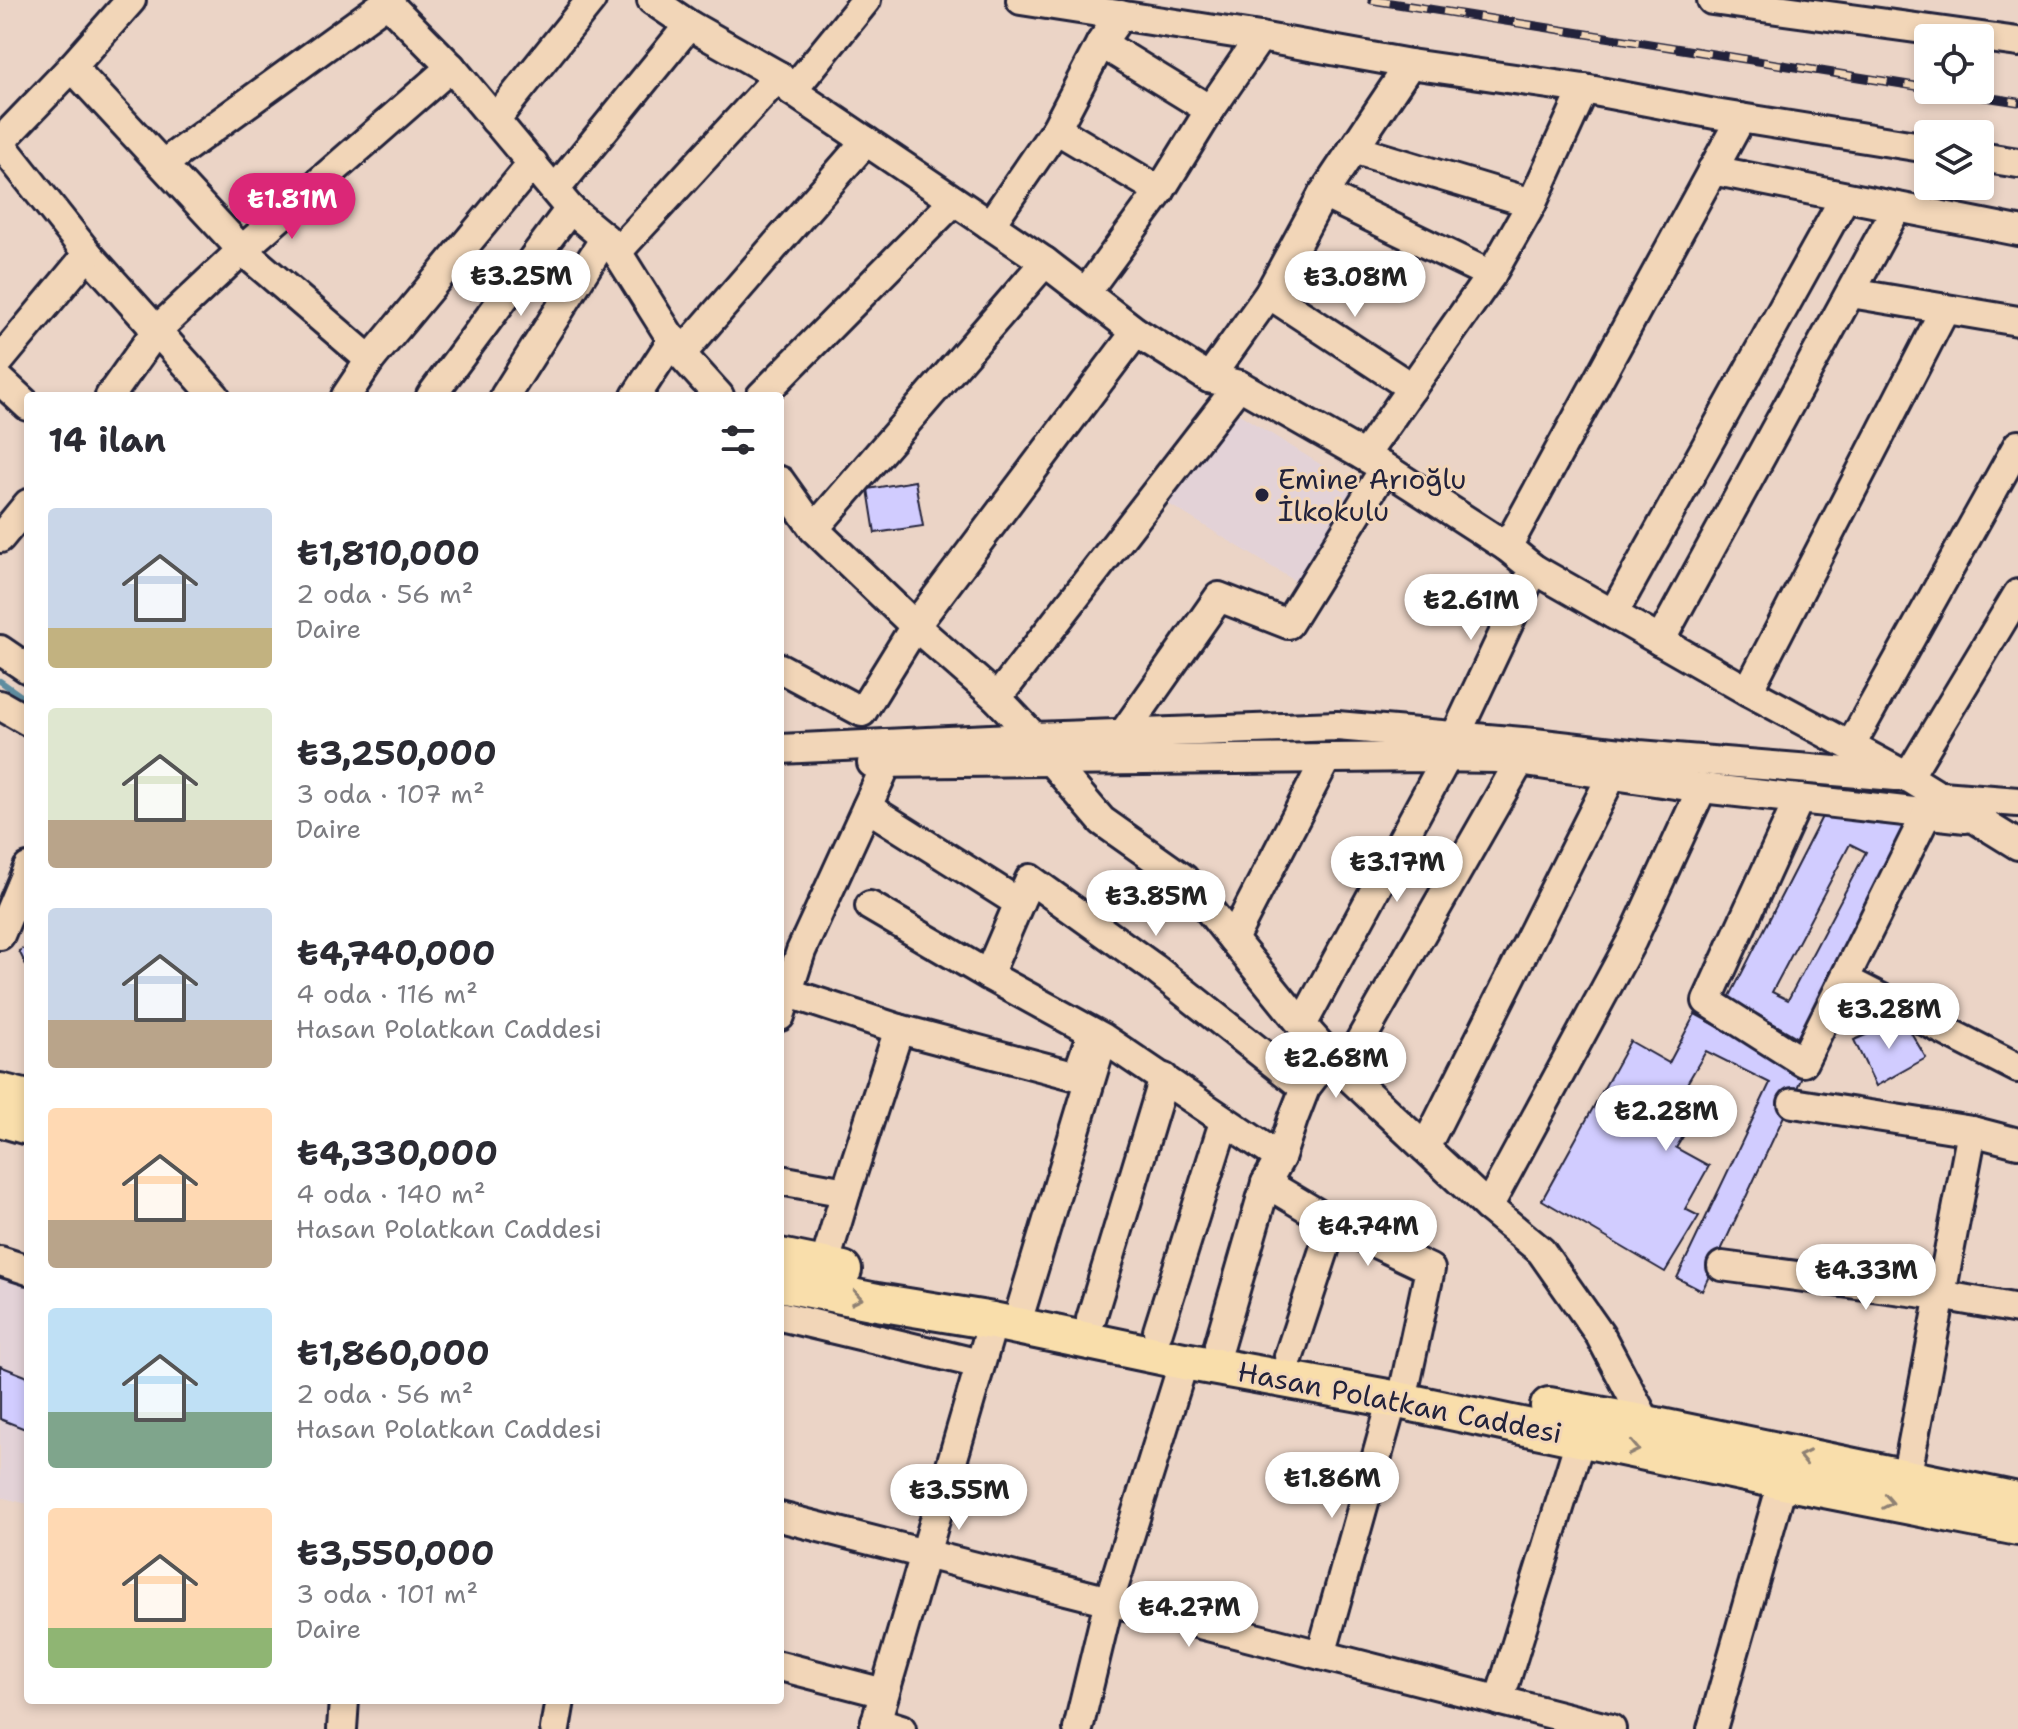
<!DOCTYPE html>
<html lang="tr">
<meta charset="utf-8">
<style>
:root{--surface:#fff;--page:#f7f7f7;--text:#2b2b33;--muted:#7c7c81;--accent:#db2777}
body{margin:0;font-family:"Shantell Sans",sans-serif;background:var(--page);color:var(--text);height:100vh;display:flex;flex-direction:column;font-size:30px;white-space:nowrap}
*{box-sizing:border-box;margin:0}
p{font-size:26px;color:var(--muted)}
.icon{flex:none;width:44px;height:44px;fill:none;stroke:currentColor;stroke-width:2;stroke-linecap:round;stroke-linejoin:round}
.map{position:relative;flex:1;overflow:hidden}
.panel{position:absolute;left:24px;top:392px;width:760px;height:1312px;display:flex;flex-direction:column;background:var(--surface);border-radius:8px;box-shadow:0 4px 12px #0003}
.panel>*{flex:none}
.tools{position:absolute;left:1914px;top:24px;display:grid;gap:16px}
.tools a{display:grid;place-items:center;width:80px;height:80px;border-radius:8px;background:var(--surface);box-shadow:0 4px 12px #0003;font-size:40px}
.price{position:absolute;translate:-50% -68px;padding:0 18px;border-radius:28px;background:#fff;color:#222;font-size:26px;line-height:52px;filter:drop-shadow(0 2px 4px #0008)}
.price::after{content:'';position:absolute;left:50%;top:48px;width:24px;height:18px;margin-left:-12px;background:inherit;clip-path:polygon(0 0,100% 0,50% 100%)}
.price.on{background:var(--accent);color:#fff}
ul{padding:0;list-style:none}
li{display:flex;align-items:center;gap:24px;height:200px;padding:0 24px}
li span{display:grid;place-items:center;flex:none;width:224px;height:160px;border-radius:8px;color:#555}
li>.icon{margin-inline-start:auto}
span .icon{width:96px;height:96px;fill:#fffc;stroke-width:1}
li b{font-size:34px}
h2{display:flex;justify-content:space-between;align-items:center;height:96px;padding:0 24px;font-size:34px}
.map>svg:first-child{display:block}
</style>
<div class="map">
<svg width="2018" height="1729" viewBox="0 0 2018 1729">
<rect width="100%" height="100%" fill="#ebd4c6"/>
<filter id="ink" filterUnits="userSpaceOnUse"><feTurbulence type="fractalNoise" baseFrequency=".0125" numOctaves="2"/><feDisplacementMap in="SourceGraphic" scale="16" xChannelSelector="R" yChannelSelector="G"/><feConvolveMatrix kernelMatrix="1 2 1 2 8 2 1 2 1" color-interpolation-filters="sRGB"/></filter>
<g filter="url(#ink)">
<g fill="#e3d2d7">
<path d="M1236 412 1357 487 1295 581 1167 503Z"/>
<path d="M0 1276 28 1285V1504L0 1497Z"/>
</g>
<g fill="none" stroke-linecap="round" stroke-linejoin="round">
<path stroke="#5e8da0" stroke-width="6" d="M0 681 28 701"/>
</g>
<g fill="#d1ccff" stroke="#22223b" stroke-width="2" fill-rule="evenodd">
<path d="M915 481 923 526 875 533 868 489Z"/>
<path d="M1826 809 1912 826 1802 1040 1729 998ZM1850 844 1866 852 1788 1000 1772 992Z"/>
<path d="M28 946V969L19 951Z"/>
<path d="M1695 1014 1804 1073 1702 1291 1677 1278 1770 1083 1706 1051 1671 1111 1692 1122 1676 1148 1709 1166 1685 1209 1699 1216 1665 1272 1542 1200 1630 1041 1669 1063Z"/>
<path d="M1903 1019 1926 1058 1876 1086 1854 1040Z"/>
<path d="M0 1366 28 1377V1430L0 1419Z"/>
</g>
<g fill="none" stroke-linecap="round" stroke-linejoin="round">
<defs>
<g id="minor">
<path d="M385 0 451 67 570 209 605 238 617 252 681 354 719 396"/>
<path d="M652 0 689 25 779 76 792 91 1045 262 1136 332 1209 378 1239 385 1385 468 1507 547 1534 569 1748 691 1908 777 2018 845"/>
<path d="M1021 0 1260 37 1410 64 1584 89 1715 114 1928 148"/>
<path d="M1712 0 2018 42"/>
<path d="M1101 43 1210 110"/>
<path d="M72 67 242 250 370 360"/>
<path d="M792 91 866 0"/>
<path d="M495 120 591 0"/>
<path d="M1056 129 1160 191"/>
<path d="M0 142 72 67 131 0"/>
<path d="M0 143 88 254 215 396"/>
<path d="M1353 149 1532 203"/>
<path d="M1980 157 2018 163"/>
<path d="M163 164 387 2"/>
<path d="M1712 170 2018 231"/>
<path d="M555 190 689 25"/>
<path d="M1323 194 1491 275"/>
<path d="M990 225 1056 129 1101 43 1121 15"/>
<path d="M617 252 779 76"/>
<path d="M1086 292 1160 191 1210 110 1260 37"/>
<path d="M1851 293 2018 321"/>
<path d="M1269 294 1412 388"/>
<path d="M681 354 866 141"/>
<path d="M0 360 88 254"/>
<path d="M1209 378 1269 294 1323 194 1410 64"/>
<path d="M0 380 28 406"/>
<path d="M110 396 156 331 242 250 451 67"/>
<path d="M346 396 370 360 533 163"/>
<path d="M431 396 570 209"/>
<path d="M505 396 605 238"/>
<path d="M636 396 673 339"/>
<path d="M761 396 954 201"/>
<path d="M1364 456 1491 275 1532 203 1584 89"/>
<path d="M780 481 814 529 915 626 997 698 1034 737"/>
<path d="M814 529 1045 262"/>
<path d="M0 538 28 504"/>
<path d="M1507 547 1741 118"/>
<path d="M1613 614 1845 197"/>
<path d="M1660 641 1897 207"/>
<path d="M0 650 28 669"/>
<path d="M780 668 862 712 915 626 1136 332"/>
<path d="M1748 691 1945 309"/>
<path d="M997 698 1239 385"/>
<path d="M0 705 28 721"/>
<path d="M1123 734 1219 597 1288 624 1385 468"/>
<path d="M1455 737 1534 569"/>
<path d="M1851 745 2018 445"/>
<path d="M780 749 1034 737 1337 726 1534 743 1639 755 1908 777 2018 594"/>
<path d="M1050 760 1102 821 1184 879 1302 1025 1343 1071 1488 1207 1541 1251 1600 1335 1647 1424"/>
<path d="M872 763 1430 757 1499 758 1702 788 1966 818"/>
<path d="M1942 796 2018 802"/>
<path d="M1799 799 1707 1001 1803 1062 1927 813"/>
<path d="M867 807 1019 903 988 975"/>
<path d="M1019 903 1030 879 1154 968 1305 1088"/>
<path d="M870 906 988 975 1103 1038 1280 1158"/>
<path d="M0 935 28 868"/>
<path d="M1233 939 1326 759"/>
<path d="M1845 980 2018 1068"/>
<path d="M780 990 899 1029 1077 1076 1092 1033"/>
<path d="M780 1016 801 951 887 763"/>
<path d="M1302 1025 1447 757"/>
<path d="M1343 1071 1520 761"/>
<path d="M1793 1103 1972 1131 2018 1143"/>
<path d="M1425 1148 1612 775"/>
<path d="M780 1180 846 1192"/>
<path d="M1266 1183 1333 1223 1430 1269 1406 1381"/>
<path d="M1488 1207 1632 940 1702 788"/>
<path d="M0 1261 28 1270"/>
<path d="M824 1266 846 1192 899 1029"/>
<path d="M1722 1266 1940 1295 2018 1309"/>
<path d="M1022 1306 1097 1058"/>
<path d="M780 1316 980 1364"/>
<path d="M1091 1319 1164 1078"/>
<path d="M1158 1331 1224 1122"/>
<path d="M1219 1345 1266 1183 1280 1158 1293 1119 1305 1088 1315 1075"/>
<path d="M1289 1356 1333 1223"/>
<path d="M1906 1479 1972 1131"/>
<path d="M780 1517 1611 1729"/>
<path d="M1321 1655 1393 1399"/>
<path d="M780 1666 884 1693"/>
<path d="M1499 1701 1581 1437"/>
<path d="M876 1721 901 1729"/>
<path d="M342 1729 344 1700"/>
<path d="M555 1729 560 1700"/>
<path d="M874 1729 993 1321"/>
<path d="M1078 1729 1109 1601 1184 1361"/>
<path d="M1712 1729 1783 1481"/>
</g>
<g id="major">
<path d="M0 1092 28 1099"/>
<path d="M0 1118 28 1126"/>
<path d="M780 1257 843 1270"/>
<path d="M780 1283 877 1302 993 1321 1184 1361 1393 1399 1783 1481 2018 1527"/>
<path d="M1549 1406 1647 1424 2018 1501"/>
</g>
</defs>
<use href="#minor" stroke="#22223b" stroke-width="34"/>
<use href="#major" stroke="#22223b" stroke-width="42"/>
<use href="#minor" stroke="#f2d6b8" stroke-width="28"/>
<use href="#major" stroke="#f9deab" stroke-width="36"/>
<defs>
<g id="rail">
<path d="M1372 0 1928 88"/>
<path d="M1939 90 2018 102"/>
</g>
</defs>
<use href="#rail" stroke="#22223b" stroke-width="9"/>
<use href="#rail" stroke="#f2d6b8" stroke-width="6" stroke-dasharray="18" stroke-linecap="butt"/>
</g>
<defs><path id="oneway-chevron" d="M-2-3.5L2.5 0L-2 3.5" fill="none" stroke-width="1.6" stroke-linecap="round" stroke-linejoin="round" transform="scale(2)"/></defs>
<g stroke="#8e8073">
<use href="#oneway-chevron" transform="translate(857 1298) rotate(11)"/>
<use href="#oneway-chevron" transform="translate(1634 1449) rotate(12)"/>
<use href="#oneway-chevron" transform="translate(1804 1457) rotate(-168)"/>
<use href="#oneway-chevron" transform="translate(1888 1502) rotate(11)"/>
</g>
</g>
<circle fill="#22223b" stroke="#f2d6b8" stroke-width="3" cx="1262" cy="495" r="8"/>
<g text-anchor="middle" stroke-width="6" stroke-linejoin="round" paint-order="stroke">
<g font-size="28" fill="#22223b" stroke="#f2d6b8" text-anchor="start">
<text x="1278" y="489">Emine Arıoğlu<tspan x="1278" dy="32">İlkokulu</tspan></text>
</g>
<g font-size="28" fill="#22223b" stroke="#f2d6b8">
<text transform="translate(1400 1402) rotate(11)" y="10">Hasan Polatkan Caddesi</text>
</g>
</g>
</svg>
<div class="tools">
<a><svg class="icon" aria-label="locate" viewBox="0 0 24 24"><circle cx="12" cy="12" r="6"/><path d="M12 2v4M12 18v4M2 12h4M18 12h4"/></svg></a>
<a><svg class="icon" aria-label="layers" viewBox="0 0 24 24"><path d="M12 4l9 5-9 5-9-5zM3 14l9 5 9-5"/></svg></a>
</div>
<b class="price on" style="left:292px;top:241px">₺1.81M</b>
<b class="price" style="left:521px;top:318px">₺3.25M</b>
<b class="price" style="left:1355px;top:319px">₺3.08M</b>
<b class="price" style="left:1471px;top:642px">₺2.61M</b>
<b class="price" style="left:1397px;top:904px">₺3.17M</b>
<b class="price" style="left:1156px;top:938px">₺3.85M</b>
<b class="price" style="left:1889px;top:1051px">₺3.28M</b>
<b class="price" style="left:1336px;top:1100px">₺2.68M</b>
<b class="price" style="left:1666px;top:1153px">₺2.28M</b>
<b class="price" style="left:1368px;top:1268px">₺4.74M</b>
<b class="price" style="left:1866px;top:1312px">₺4.33M</b>
<b class="price" style="left:1332px;top:1520px">₺1.86M</b>
<b class="price" style="left:959px;top:1532px">₺3.55M</b>
<b class="price" style="left:1189px;top:1649px">₺4.27M</b>
<section class="panel">
<h2>14 ilan<svg class="icon" aria-label="filters" viewBox="0 0 24 24"><path d="M4 7h16M4 17h16"/><circle cx="9" cy="7" r="2"/><circle cx="15" cy="17" r="2"/></svg></h2>
<ul>
<li><span style="background:linear-gradient(#c9d6e8 75%,#c2b280 0)"><svg class="icon" aria-label="home" viewBox="0 0 24 24"><path d="M3 11l9-7 9 7M6 9v11h12V9"/></svg></span><div><b>₺1,810,000</b><p>2 oda · 56 m²</p><p>Daire</p></div></li>
<li><span style="background:linear-gradient(#dfe7d0 70%,#b9a48a 0)"><svg class="icon" aria-label="home" viewBox="0 0 24 24"><path d="M3 11l9-7 9 7M6 9v11h12V9"/></svg></span><div><b>₺3,250,000</b><p>3 oda · 107 m²</p><p>Daire</p></div></li>
<li><span style="background:linear-gradient(#c9d6e8 70%,#b9a48a 0)"><svg class="icon" aria-label="home" viewBox="0 0 24 24"><path d="M3 11l9-7 9 7M6 9v11h12V9"/></svg></span><div><b>₺4,740,000</b><p>4 oda · 116 m²</p><p>Hasan Polatkan Caddesi</p></div></li>
<li><span style="background:linear-gradient(#ffd9b3 70%,#b9a48a 0)"><svg class="icon" aria-label="home" viewBox="0 0 24 24"><path d="M3 11l9-7 9 7M6 9v11h12V9"/></svg></span><div><b>₺4,330,000</b><p>4 oda · 140 m²</p><p>Hasan Polatkan Caddesi</p></div></li>
<li><span style="background:linear-gradient(#bfe0f5 65%,#7fa58c 0)"><svg class="icon" aria-label="home" viewBox="0 0 24 24"><path d="M3 11l9-7 9 7M6 9v11h12V9"/></svg></span><div><b>₺1,860,000</b><p>2 oda · 56 m²</p><p>Hasan Polatkan Caddesi</p></div></li>
<li><span style="background:linear-gradient(#ffd9b3 75%,#8fb573 0)"><svg class="icon" aria-label="home" viewBox="0 0 24 24"><path d="M3 11l9-7 9 7M6 9v11h12V9"/></svg></span><div><b>₺3,550,000</b><p>3 oda · 101 m²</p><p>Daire</p></div></li>
</ul>
</section>
</div>
